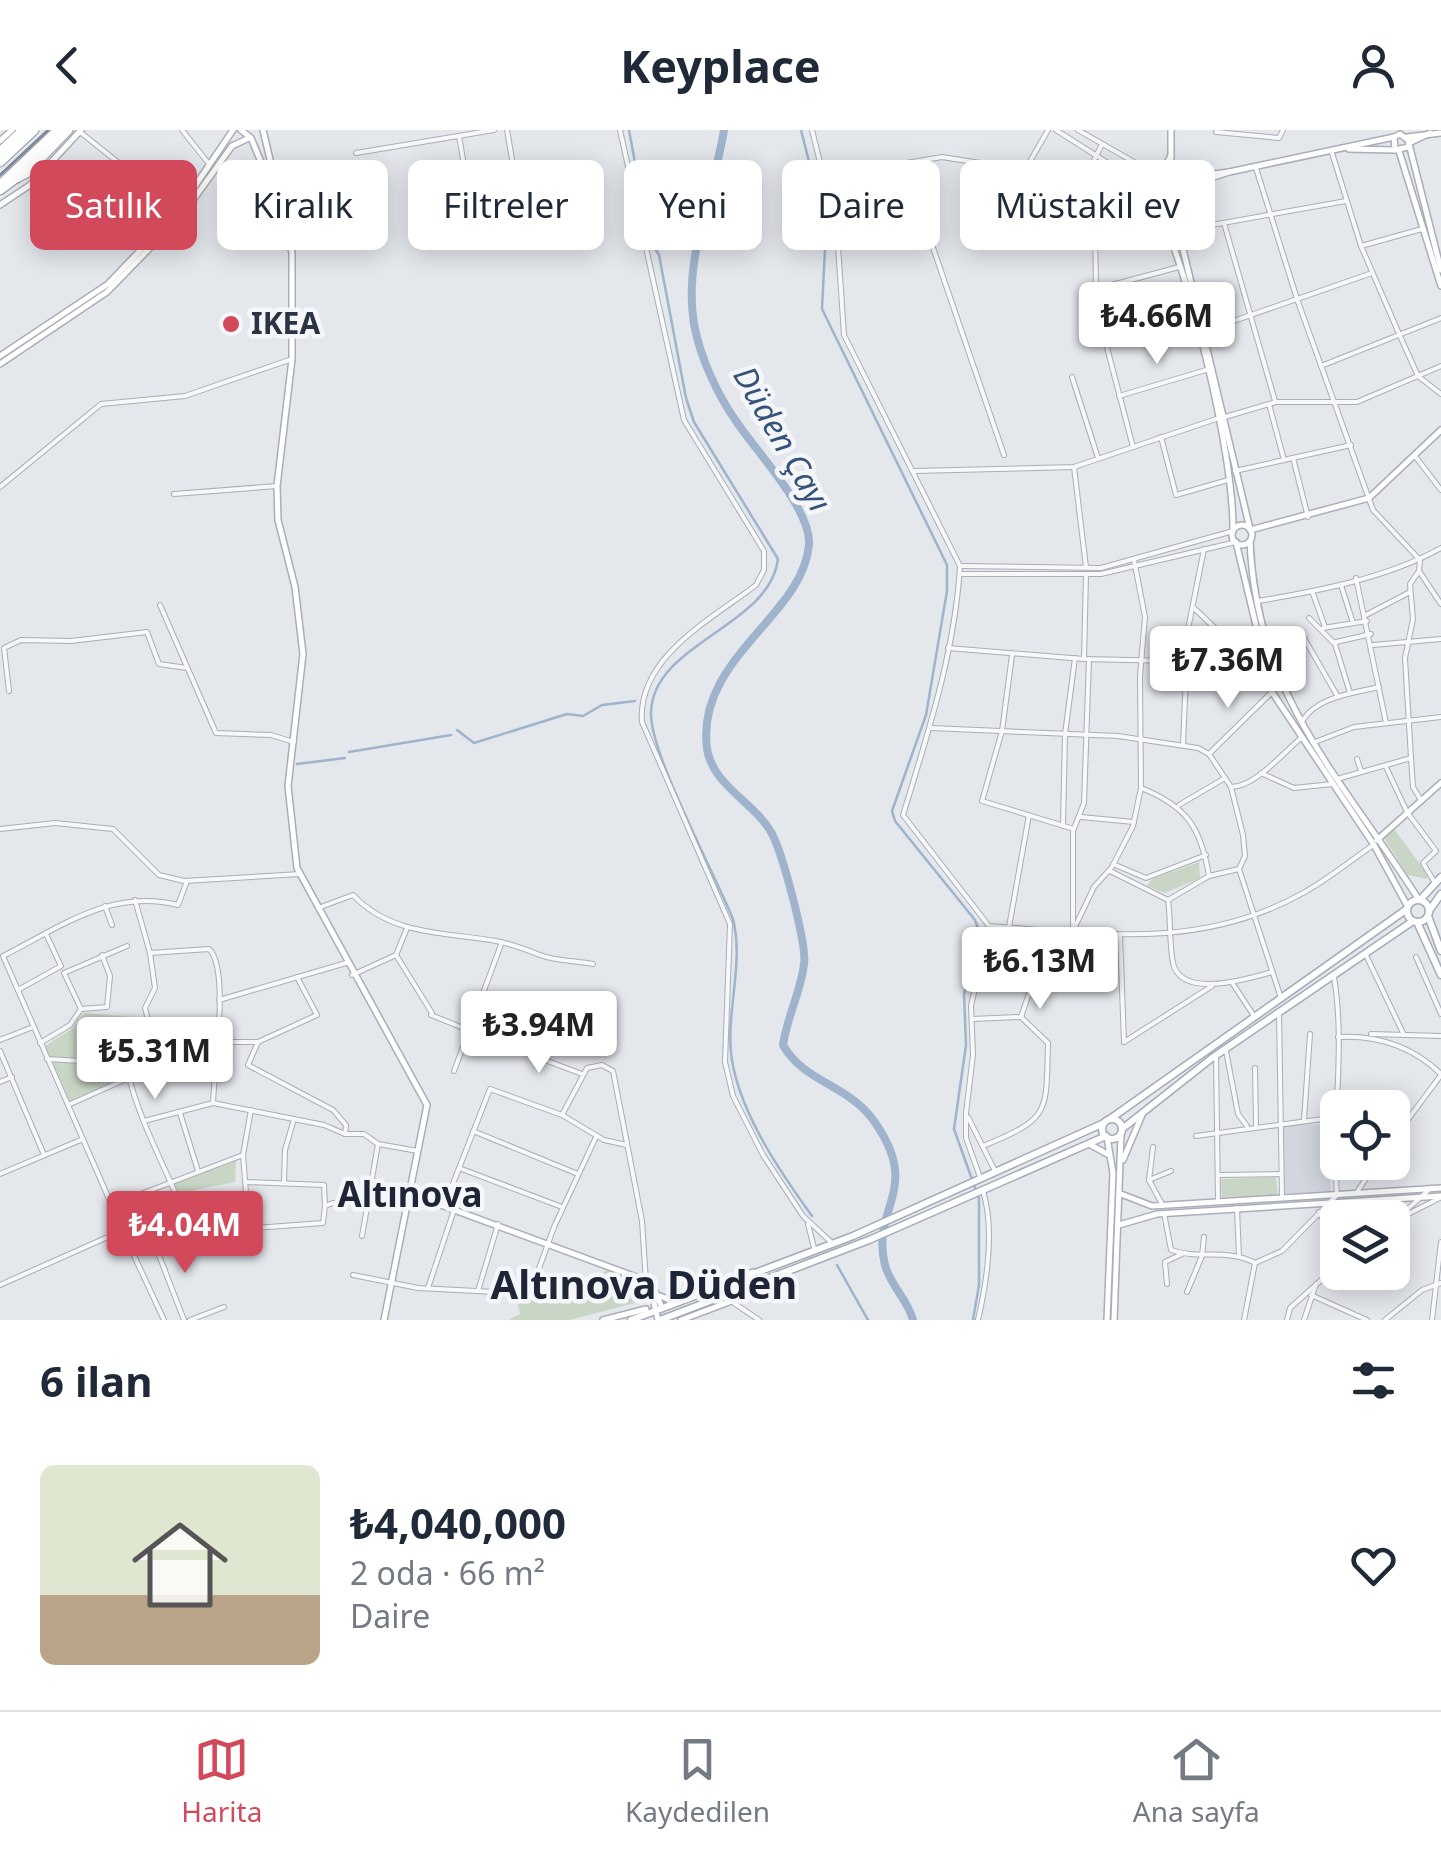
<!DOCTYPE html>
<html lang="tr">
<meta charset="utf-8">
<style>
:root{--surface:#fff;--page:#f2f2f3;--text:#1f2937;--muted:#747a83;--line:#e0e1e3;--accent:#d1495b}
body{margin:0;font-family:"Noto Sans",sans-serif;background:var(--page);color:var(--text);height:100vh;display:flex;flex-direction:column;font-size:38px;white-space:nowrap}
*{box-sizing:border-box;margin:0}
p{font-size:32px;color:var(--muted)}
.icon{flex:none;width:55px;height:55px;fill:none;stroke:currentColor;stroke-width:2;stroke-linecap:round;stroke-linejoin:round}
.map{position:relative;height:1190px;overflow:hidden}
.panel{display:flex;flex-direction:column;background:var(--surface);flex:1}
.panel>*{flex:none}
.guide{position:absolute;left:30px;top:30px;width:1382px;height:90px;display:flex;gap:20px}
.fabs{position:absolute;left:1320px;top:960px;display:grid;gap:20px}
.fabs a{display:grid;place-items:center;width:90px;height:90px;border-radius:15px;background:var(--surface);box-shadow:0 5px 25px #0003;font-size:50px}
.price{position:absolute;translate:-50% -85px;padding:0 22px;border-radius:10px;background:#fff;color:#222;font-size:32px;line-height:65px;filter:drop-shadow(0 2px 5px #0008)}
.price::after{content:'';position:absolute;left:50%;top:60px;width:30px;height:22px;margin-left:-15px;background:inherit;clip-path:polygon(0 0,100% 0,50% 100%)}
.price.on{background:var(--accent);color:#fff}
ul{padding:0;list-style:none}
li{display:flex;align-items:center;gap:30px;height:250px;padding:0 40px}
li+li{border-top:2px solid var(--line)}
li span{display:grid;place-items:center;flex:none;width:280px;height:200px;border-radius:15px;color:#555}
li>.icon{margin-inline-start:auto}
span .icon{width:120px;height:120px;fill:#fffc;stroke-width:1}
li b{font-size:42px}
h2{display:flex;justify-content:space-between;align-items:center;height:120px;padding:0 40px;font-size:42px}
.tag{padding:0 35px;border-radius:15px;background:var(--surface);box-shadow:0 5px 25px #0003;font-size:35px;line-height:90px}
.tag.on{background:var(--accent);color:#fff}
header{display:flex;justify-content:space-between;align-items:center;height:130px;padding:0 40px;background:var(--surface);font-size:45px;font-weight:700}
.tab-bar{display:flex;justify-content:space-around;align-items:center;height:140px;border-top:2px solid var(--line);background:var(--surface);font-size:28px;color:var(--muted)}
.tab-bar a{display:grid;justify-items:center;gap:5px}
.tab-bar .on{color:var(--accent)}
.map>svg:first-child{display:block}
</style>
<header><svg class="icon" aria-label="back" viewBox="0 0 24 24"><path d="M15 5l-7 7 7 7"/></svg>Keyplace<svg class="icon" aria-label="person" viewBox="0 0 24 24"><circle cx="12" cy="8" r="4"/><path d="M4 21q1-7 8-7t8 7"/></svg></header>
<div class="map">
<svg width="1441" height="1190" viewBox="0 0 1441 1190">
<rect width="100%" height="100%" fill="#e4e7ec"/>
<path fill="#d2d6de" d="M1327 994 1331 1061 1284 1064 1282 996Z"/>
<g fill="#c9d6c5">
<path d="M1394 699 1428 745 1427 749 1408 745 1384 708Z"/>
<path d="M1199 732 1200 748 1165 763 1147 756 1152 749Z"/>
<path d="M84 883 144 888 155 933 70 971 45 916 73 898Z"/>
<path d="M236 1031 235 1052 179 1063 174 1054Z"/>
<path d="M1276 1047 1278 1065 1222 1067 1221 1049Z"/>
<path d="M607 1140 638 1149 650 1169 570 1190H508L520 1184 516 1165 583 1158Z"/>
</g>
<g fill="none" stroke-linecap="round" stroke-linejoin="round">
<g stroke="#9fb4cc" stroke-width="2.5">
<path d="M629 0 649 109 659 125 686 268 694 292 778 429C770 497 652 513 651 583 650 624 715 744 733 789 745 837 723 888 733 936 744 989 781 1043 812 1086"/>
<path d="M801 0 826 99 822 179 947 435V461L926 585 892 681 895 691 975 790 980 804 964 864 966 915 954 999 979 1069V1155L973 1190"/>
<path d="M457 600 474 613 567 584 583 586 602 575 635 571"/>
<path d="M349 622 451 605"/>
<path d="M297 634 345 628"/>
<path d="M837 1135 868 1190"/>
</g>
<path stroke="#9fb4cc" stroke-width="8" d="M724 0C714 63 683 128 694 194 700 227 717 264 736 291 755 320 811 379 809 414 804 486 695 528 707 619 713 656 754 672 771 702 782 721 807 814 804 834 801 861 787 887 783 915 803 951 846 955 871 987 925 1059 870 1076 885 1135 890 1155 908 1170 913 1190"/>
<defs>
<g id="street">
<path d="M182 0 209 34"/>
<path d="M620 0 684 290 764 421V440L756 455C712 489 637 527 642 592L730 794 725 932 733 966 763 1025 803 1086 831 1112"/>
<path d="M812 0 837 101 844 205 960 436C955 521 928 603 903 685L989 796 971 876 973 925 966 983V1008L980 1047"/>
<path d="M1056 0 1149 59"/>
<path d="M1078 0 1155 44"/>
<path d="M80 2 178 80"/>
<path d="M1216 2 1279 8 1283 0"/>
<path d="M459 6 474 94 519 70 507 0"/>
<path d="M1102 14 1094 30 1096 159 1092 160 1133 317"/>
<path d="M356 23 494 0"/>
<path d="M1332 23 1361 116 1400 206 1418 246 1441 264"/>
<path d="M904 33 1004 325"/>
<path d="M1256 38 1297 169 1373 380 1420 430 1419 441 1410 454 1413 489 1405 528 1411 628 1337 649"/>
<path d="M823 47 942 27 1025 40 1048 0"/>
<path d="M1224 93 1275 271"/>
<path d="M1178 101 1346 71"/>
<path d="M1361 116 1422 99"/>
<path d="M1097 159 1179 137"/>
<path d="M1205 201 1372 143"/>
<path d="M1106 214 1192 187"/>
<path d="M1321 236 1441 188"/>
<path d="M1072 247 1098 328"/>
<path d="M1119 266 1206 240"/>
<path d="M1269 274 1284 330"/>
<path d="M1225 287 1276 272H1357L1441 236"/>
<path d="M1161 307 1176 365 1228 350"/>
<path d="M1415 326 1441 360"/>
<path d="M1293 328 1308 387"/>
<path d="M1074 337 1086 437"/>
<path d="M914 341 1074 337 1216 289"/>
<path d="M1235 341 1351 315"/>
<path d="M0 357 101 274 185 266 292 229"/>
<path d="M174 364 277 356"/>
<path d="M960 436 1101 438 1233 401"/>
<path d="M1419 441 1441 474"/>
<path d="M960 444H1101L1236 412"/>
<path d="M1356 448 1386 593"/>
<path d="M1341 455 1353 493"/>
<path d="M1312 461 1325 497"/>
<path d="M1258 471C1318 461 1387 448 1441 418"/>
<path d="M160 475 216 603 271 605 294 612"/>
<path d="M1194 478 1220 503 1234 533"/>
<path d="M1366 485 1410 462"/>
<path d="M1309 488 1335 514 1350 563"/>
<path d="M1323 498 1367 491"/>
<path d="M1301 503 1338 567"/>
<path d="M1336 512 1371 504"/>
<path d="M1373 515 1441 509"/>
<path d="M948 518 1084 529 1263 533"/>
<path d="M1012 525 1002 601 982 671 1074 699"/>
<path d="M1084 529 1086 445"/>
<path d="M9 561 4 518 21 510 71 511 147 502 159 534 187 538"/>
<path d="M1303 590C1317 567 1354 563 1379 557"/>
<path d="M931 598 1118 606 1198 618 1209 624 1231 657C1255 657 1283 623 1301 608"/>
<path d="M1315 612 1354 597 1441 587"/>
<path d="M1183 615 1188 499 1204 419"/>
<path d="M1209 624 1272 562"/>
<path d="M1411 628 1413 657 1421 670"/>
<path d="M1357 629 1361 641"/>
<path d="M1386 637 1407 682 1436 721 1423 733 1435 753"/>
<path d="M1261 643 1294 658 1332 654"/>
<path d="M1231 657 1243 705 1245 726 1239 739 1209 746 1168 770C1171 791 1169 813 1173 833 1181 870 1250 848 1272 842"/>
<path d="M1141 658C1187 676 1201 698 1209 746"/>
<path d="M1179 675 1225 648"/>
<path d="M1081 687 1134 692"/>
<path d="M1063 696 1065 604 1075 528"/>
<path d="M0 699 55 693 113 699 159 745 184 751 300 744"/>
<path d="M1113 734 1146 748 1206 725"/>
<path d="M1239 739 1281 868"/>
<path d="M1110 741 1168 770"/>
<path d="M187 751 178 775C111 758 61 797 3 826L130 1117 255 1098 323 1093 325 1076 333 1073 411 1071"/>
<path d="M135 770 150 823"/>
<path d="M105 776 112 795"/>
<path d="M318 778 353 765C392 806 444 802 496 811 512 814 525 819 540 825 555 831 577 831 593 834"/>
<path d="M989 796C1099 804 1202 820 1303 763 1327 750 1350 731 1372 716"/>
<path d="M1009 797 1029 685"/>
<path d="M1073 801V701L1084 673 1089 529"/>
<path d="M46 804 60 834"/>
<path d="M1120 806 1124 912"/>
<path d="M1053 820 1094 847"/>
<path d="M1365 823 1403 903"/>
<path d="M396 825 432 883"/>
<path d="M1416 827 1441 884"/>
<path d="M1043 829 1093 859"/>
<path d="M1102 833 1076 814 1072 803 1094 757 1112 737 1133 696 1141 658 1140 546 1145 487 1134 430"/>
<path d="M352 845 396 825 407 798"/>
<path d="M1233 854 1254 886"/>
<path d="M18 860 61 836"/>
<path d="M219 870 346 833"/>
<path d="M81 879 107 877 110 846 102 825"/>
<path d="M1279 882 1282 1067"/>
<path d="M431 885 468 900"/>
<path d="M972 889 1021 887 1037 840 1068 802"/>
<path d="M1371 904 1441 906"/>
<path d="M1338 907C1378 905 1412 916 1441 944"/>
<path d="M0 910 33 897"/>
<path d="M258 912 248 935 333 980 346 995 345 1004"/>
<path d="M1124 912 1212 856"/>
<path d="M40 913 70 895 81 879 64 843 127 816"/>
<path d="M508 916 582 944"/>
<path d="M0 921 44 1025"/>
<path d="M1226 921 1238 984 1247 996"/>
<path d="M1216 925 1218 1071"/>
<path d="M47 929 81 931 128 943C142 1002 175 1052 193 1109"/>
<path d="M160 934 216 912H258L317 885 297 847"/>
<path d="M1255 938 1256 995"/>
<path d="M454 941 502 812"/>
<path d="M0 952 12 947"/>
<path d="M68 975 160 934 145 878 155 858 150 823 209 819C230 838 214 941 213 973"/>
<path d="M180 983 198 1041"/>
<path d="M562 985 587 938 602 935 613 941 642 1091 646 1152"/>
<path d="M968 987 995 1041"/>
<path d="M1304 990 1310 904"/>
<path d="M144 991 213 973 324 995 345 1004H364L378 1014 418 1021"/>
<path d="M473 1001 578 1044"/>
<path d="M1196 1006 1338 987"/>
<path d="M1392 1011 1441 945"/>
<path d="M983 1016C1051 988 1046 984 1048 913L1021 887"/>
<path d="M1153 1017 1149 1050 1163 1076"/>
<path d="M459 1038 562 1077"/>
<path d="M0 1044 83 1009"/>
<path d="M1220 1045 1280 1044"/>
<path d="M1149 1050 1171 1041"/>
<path d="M246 1052 324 1055 325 1076"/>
<path d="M284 1052 285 1020 294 989"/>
<path d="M1357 1062 1377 1032"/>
<path d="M445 1074 490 959 562 985 604 1010 627 1015"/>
<path d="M112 1075 243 1025"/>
<path d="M1237 1078 1239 1127"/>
<path d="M1319 1082 1338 1117"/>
<path d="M1164 1083 1171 1120C1199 1130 1228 1118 1255 1133"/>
<path d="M1404 1086 1440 1068"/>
<path d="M1392 1093 1431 1058"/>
<path d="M808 1094 814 1118"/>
<path d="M249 1099 243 1025 251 980"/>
<path d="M362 1106 378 1014"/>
<path d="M155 1115 184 1190"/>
<path d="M130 1117 164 1190"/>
<path d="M353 1145 418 1158 496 1162"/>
<path d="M1167 1154 1165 1132 1182 1124"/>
<path d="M0 1155 119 1102"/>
<path d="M576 1156 532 1158 554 1097 596 1007"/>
<path d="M428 1158 455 1077"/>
<path d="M478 1161 498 1094"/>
<path d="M1187 1162 1202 1126 1204 1107"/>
<path d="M1311 1165 1367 1190"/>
<path d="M731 1171 759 1190"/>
<path d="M190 1190 224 1177"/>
<path d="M978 1190C987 1151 995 1100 983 1061"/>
<path d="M1244 1190 1255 1133 1282 1121 1337 1065C1331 993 1346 918 1334 847"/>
<path d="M1287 1190 1290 1178 1338 1135"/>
<path d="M1304 1190 1316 1154"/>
<path d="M1385 1190 1422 1160 1441 1153"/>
<path d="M1432 1190 1441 1112"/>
</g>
<g id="secondary">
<path d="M241 0 251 8 281 80"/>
<path d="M263 0 292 123V229L277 356 278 390 295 457 303 524 288 656 297 738 427 975 384 1190"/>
<path d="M1407 7 1441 3"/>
<path d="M0 11 12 0"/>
<path d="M1409 13 1430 3"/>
<path d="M1408 17 1395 20 1394 7 1400 4 1408 10 1441 140"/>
<path d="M1349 19 1395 20"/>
<path d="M1399 21 1441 156"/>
<path d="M1171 25V0"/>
<path d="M1229 42 1394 7"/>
<path d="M1159 45 1167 47 1172 57 1160 68 1150 63C1146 47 1166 41 1171 25L1170 50 1229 42 1171 61 1172 73 1250 399"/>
<path d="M17 50 47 34"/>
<path d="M1154 68C1189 140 1234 322 1233 401"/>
<path d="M0 75 30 55 81 0"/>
<path d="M0 226 108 154 178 81 233 0"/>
<path d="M0 234 107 162 183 84 232 16 249 8"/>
<circle cx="1242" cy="405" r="10"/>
<path d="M1250 400 1369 368 1441 300"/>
<path d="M1250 411C1256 566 1341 647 1419 770"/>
<path d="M1236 412 1272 562 1374 715 1408 777"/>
<path d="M1377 710 1441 653"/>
<path d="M1107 1007 1113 1043 1107 1190"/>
<path d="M1089 1014 1109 1025"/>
<path d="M1123 1030 1142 985"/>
<path d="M411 1064 639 1148 655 1161 662 1178"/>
<path d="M1121 1064 1152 1076 1441 1058"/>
<path d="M1119 1095 1157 1084 1441 1066"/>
<path d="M651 1160 658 1190"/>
<path d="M660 1166 670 1170 753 1142"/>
<path d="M603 1190 646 1179"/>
<path d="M681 1190 753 1163 767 1150"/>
<path d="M1114 1190 1121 1005"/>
</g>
<g id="primary">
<circle cx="1418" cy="781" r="11"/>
<path d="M1420 770 1441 747"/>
<path d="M1429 781 1441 764"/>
<path d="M1428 786 1441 821"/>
<path d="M1417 792 1441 845"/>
<circle cx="1112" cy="999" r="10"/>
<path d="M1110 989 1407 779"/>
<path d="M1122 999 1212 928 1413 791"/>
<path d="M631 1190 853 1106 1104 993"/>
<path d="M660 1190 869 1110 1106 1006"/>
</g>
<g id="highway">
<path d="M0 22 23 0"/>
<path d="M0 32 34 0"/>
<path d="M2 53 58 0"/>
<path d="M0 60 36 33 68 0"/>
</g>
</defs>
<use href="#street" stroke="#a9aeb7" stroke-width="6"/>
<use href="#secondary" stroke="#a9aeb7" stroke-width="8"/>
<use href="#primary" stroke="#a3abb8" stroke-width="9"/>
<use href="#highway" stroke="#8b94a3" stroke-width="11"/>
<use href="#street" stroke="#f7f8fa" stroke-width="4"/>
<use href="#secondary" stroke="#fff" stroke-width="5"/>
<use href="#primary" stroke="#fff" stroke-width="6"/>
<use href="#highway" stroke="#fff" stroke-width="9"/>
<path stroke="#7d8696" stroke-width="2.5" d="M0 45 48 0"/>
</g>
<circle fill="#d1495b" stroke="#f4f6f9" stroke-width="4" cx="231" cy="194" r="10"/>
<g text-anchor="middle" stroke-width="9" stroke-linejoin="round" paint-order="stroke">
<g font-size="30" font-weight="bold" fill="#2b3445" stroke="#f4f6f9" text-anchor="start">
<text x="251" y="204">IKEA</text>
</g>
<g font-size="32" font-style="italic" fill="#34527a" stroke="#f4f6f9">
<text transform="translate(782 309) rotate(60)" y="11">Düden Çayı</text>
</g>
<g font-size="35" font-weight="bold" fill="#1d2536" stroke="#f4f6f9">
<text x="410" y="1077">Altınova</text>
</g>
<g font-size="40" font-weight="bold" fill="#1d2536" stroke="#f4f6f9">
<text x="644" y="1169">Altınova Düden</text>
</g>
</g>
</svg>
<div class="fabs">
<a><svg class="icon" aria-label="locate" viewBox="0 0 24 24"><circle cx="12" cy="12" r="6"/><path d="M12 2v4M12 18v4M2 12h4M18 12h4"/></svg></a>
<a><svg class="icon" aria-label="layers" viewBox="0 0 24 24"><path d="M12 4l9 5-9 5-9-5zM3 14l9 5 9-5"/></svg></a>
</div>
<b class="price" style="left:1157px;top:237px">₺4.66M</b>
<b class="price" style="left:1228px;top:581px">₺7.36M</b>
<b class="price" style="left:1040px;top:882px">₺6.13M</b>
<b class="price" style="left:539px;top:946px">₺3.94M</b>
<b class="price" style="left:155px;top:972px">₺5.31M</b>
<b class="price on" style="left:185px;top:1146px">₺4.04M</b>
<div class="guide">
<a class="tag on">Satılık</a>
<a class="tag">Kiralık</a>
<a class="tag">Filtreler</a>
<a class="tag">Yeni</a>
<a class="tag">Daire</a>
<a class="tag">Müstakil ev</a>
</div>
</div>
<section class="panel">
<h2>6 ilan<svg class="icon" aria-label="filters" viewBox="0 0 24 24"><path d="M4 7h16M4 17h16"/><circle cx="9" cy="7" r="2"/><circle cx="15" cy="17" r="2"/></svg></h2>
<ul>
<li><span style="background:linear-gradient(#dfe7d0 65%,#b9a48a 0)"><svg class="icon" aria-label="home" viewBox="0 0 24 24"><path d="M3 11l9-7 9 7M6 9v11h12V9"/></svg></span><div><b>₺4,040,000</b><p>2 oda · 66 m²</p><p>Daire</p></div><svg class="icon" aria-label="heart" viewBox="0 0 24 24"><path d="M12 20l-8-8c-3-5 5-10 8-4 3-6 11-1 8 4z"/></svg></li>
</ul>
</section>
<nav class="tab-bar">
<a class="on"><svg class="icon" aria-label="map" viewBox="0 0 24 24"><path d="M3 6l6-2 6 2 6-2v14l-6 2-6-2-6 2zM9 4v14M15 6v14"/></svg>Harita</a>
<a><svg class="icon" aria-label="saved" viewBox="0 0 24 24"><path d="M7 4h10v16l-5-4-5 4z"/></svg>Kaydedilen</a>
<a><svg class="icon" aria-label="home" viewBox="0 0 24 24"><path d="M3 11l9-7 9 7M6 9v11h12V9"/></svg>Ana sayfa</a>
</nav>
